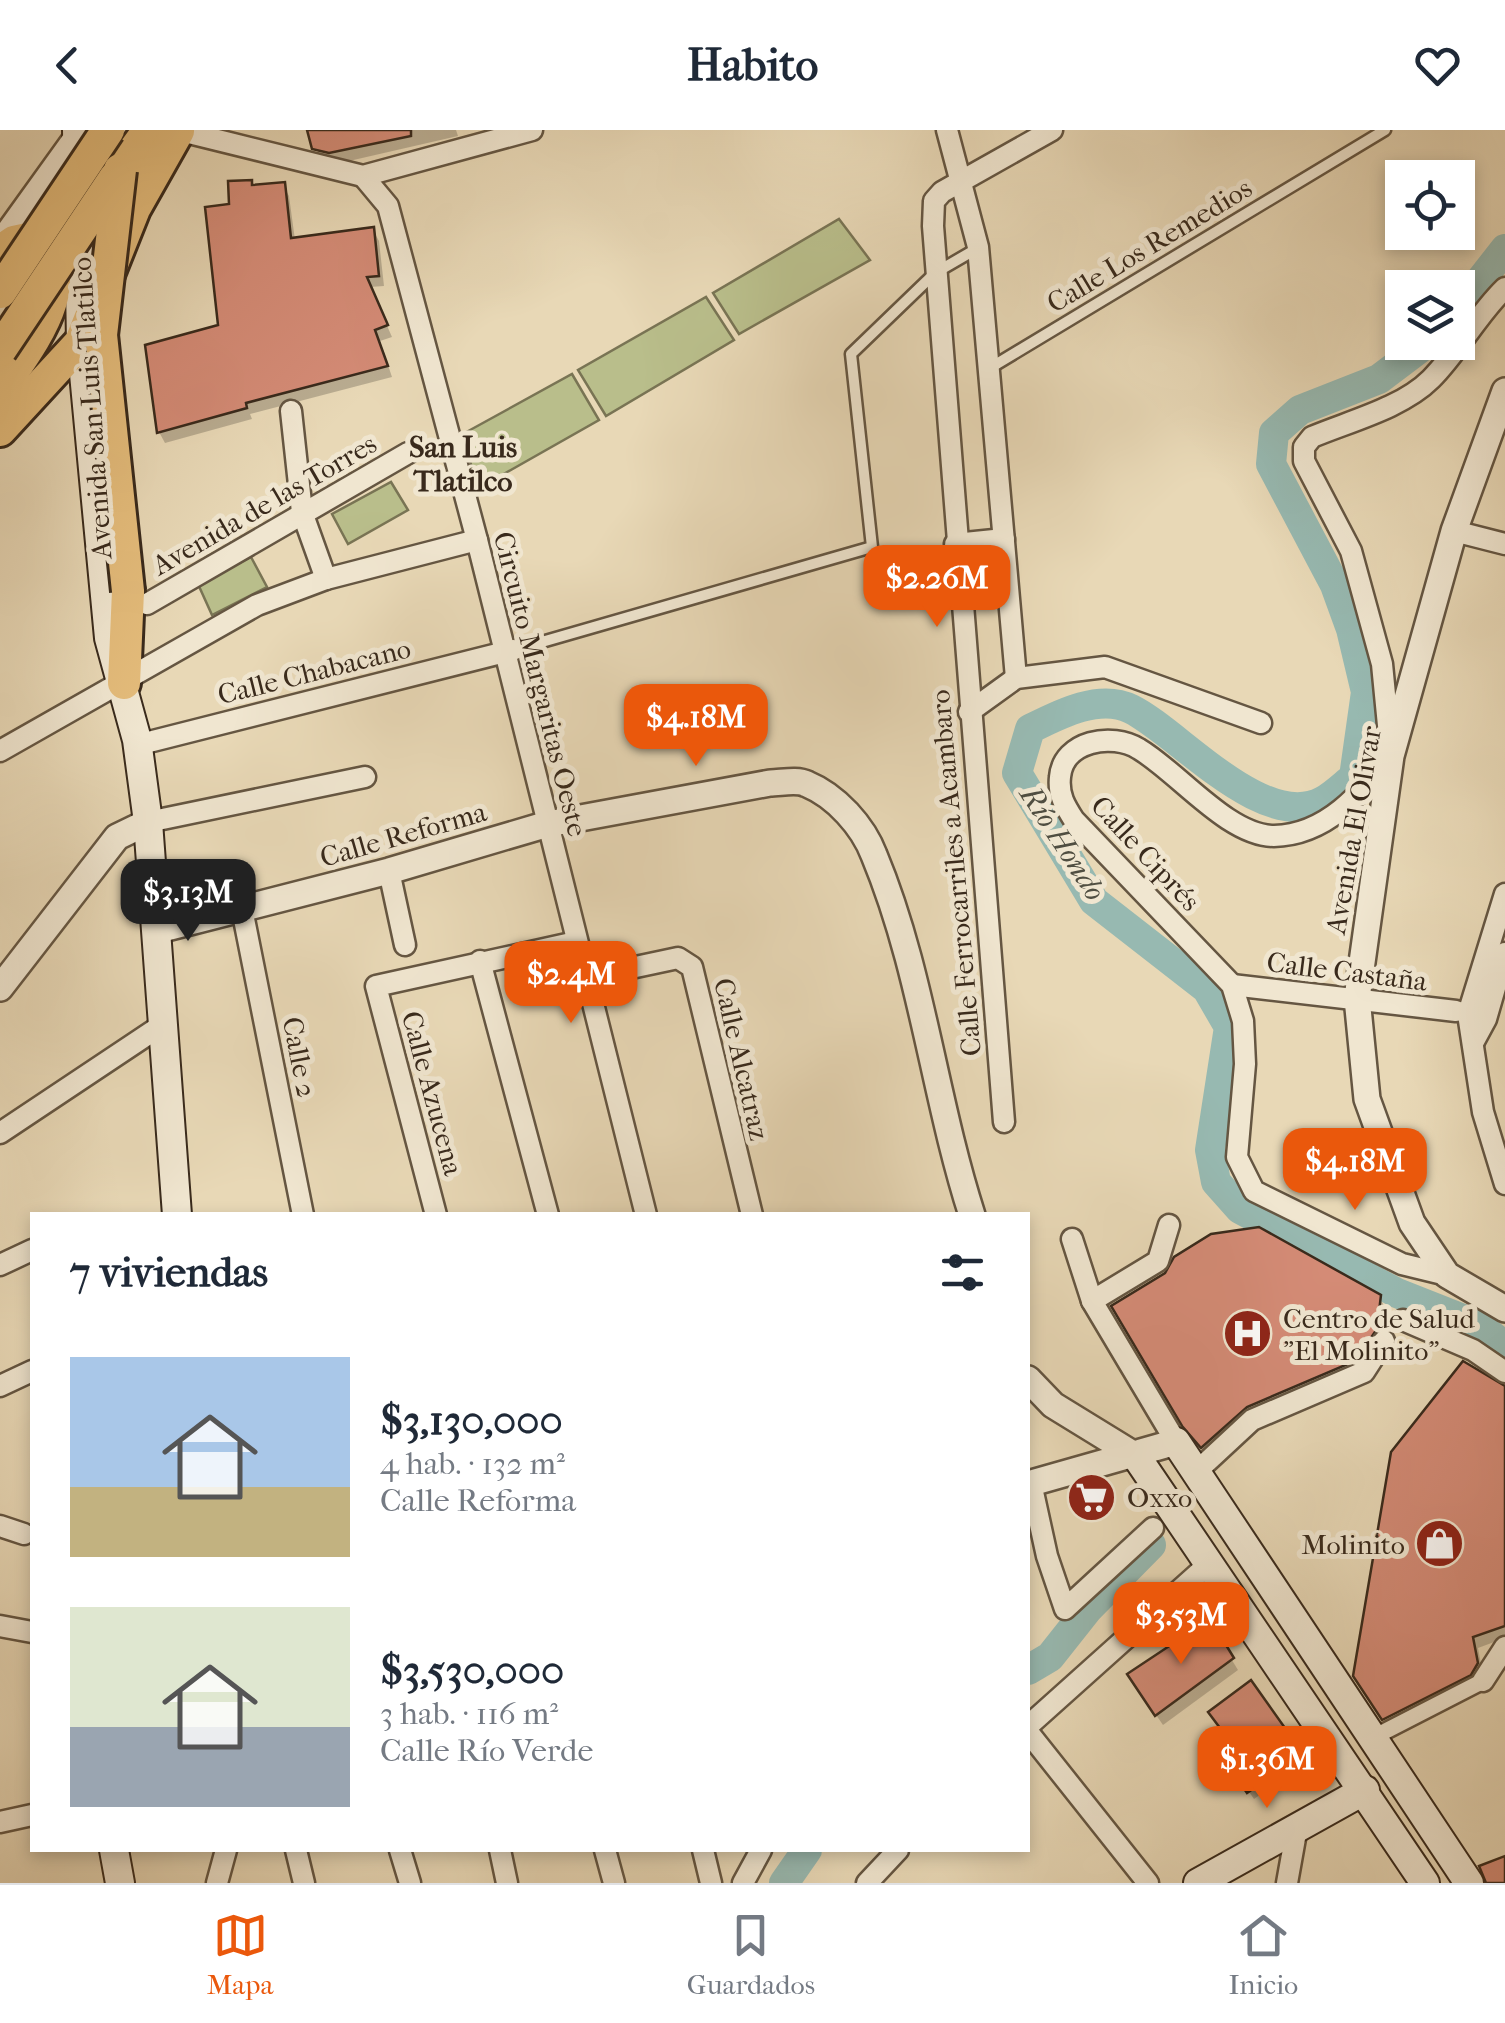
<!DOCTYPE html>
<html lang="es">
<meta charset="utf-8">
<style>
:root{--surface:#fff;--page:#f6f6f7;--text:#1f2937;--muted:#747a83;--line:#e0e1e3;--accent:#ea580c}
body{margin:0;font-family:"IM FELL French Canon",serif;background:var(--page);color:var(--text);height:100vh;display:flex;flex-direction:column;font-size:38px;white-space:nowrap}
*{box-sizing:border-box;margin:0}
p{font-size:32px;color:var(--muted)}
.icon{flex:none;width:55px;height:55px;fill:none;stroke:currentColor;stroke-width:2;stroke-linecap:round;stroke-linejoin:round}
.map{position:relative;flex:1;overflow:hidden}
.side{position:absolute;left:30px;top:1082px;width:1000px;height:640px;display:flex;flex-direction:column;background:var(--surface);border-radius:0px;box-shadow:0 5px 15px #0003}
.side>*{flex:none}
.fabs{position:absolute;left:1385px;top:30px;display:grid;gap:20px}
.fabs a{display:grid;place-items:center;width:90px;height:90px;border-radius:0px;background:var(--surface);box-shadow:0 5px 15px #0003;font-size:50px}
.price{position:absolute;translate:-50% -85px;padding:0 22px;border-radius:20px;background:var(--accent);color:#fff;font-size:32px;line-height:65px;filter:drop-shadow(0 2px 5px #0008)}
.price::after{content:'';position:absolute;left:50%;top:60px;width:30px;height:22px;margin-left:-15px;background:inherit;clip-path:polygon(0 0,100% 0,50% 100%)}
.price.current{background:#222;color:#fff}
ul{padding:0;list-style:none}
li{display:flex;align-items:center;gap:30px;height:250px;padding:0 40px}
li span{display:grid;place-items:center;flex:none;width:280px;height:200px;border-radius:0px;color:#555}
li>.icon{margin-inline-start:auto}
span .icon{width:120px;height:120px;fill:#fffc;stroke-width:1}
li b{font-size:42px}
h2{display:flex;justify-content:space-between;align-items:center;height:120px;padding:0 40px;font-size:42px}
header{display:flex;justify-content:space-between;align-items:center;height:130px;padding:0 40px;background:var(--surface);font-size:45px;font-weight:700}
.dock{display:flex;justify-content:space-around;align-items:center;height:140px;border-top:2px solid var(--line);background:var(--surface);font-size:28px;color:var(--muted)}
.dock a{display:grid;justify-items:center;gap:5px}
.dock .current{color:var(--accent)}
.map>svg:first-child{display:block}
</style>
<header><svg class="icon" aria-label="back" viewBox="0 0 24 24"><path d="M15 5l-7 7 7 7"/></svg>Habito<svg class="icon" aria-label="heart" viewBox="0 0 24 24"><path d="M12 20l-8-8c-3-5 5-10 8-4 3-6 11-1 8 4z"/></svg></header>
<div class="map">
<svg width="1505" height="1753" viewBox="0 0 1505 1753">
<rect width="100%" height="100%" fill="#e8d8b6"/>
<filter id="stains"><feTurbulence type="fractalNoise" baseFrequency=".002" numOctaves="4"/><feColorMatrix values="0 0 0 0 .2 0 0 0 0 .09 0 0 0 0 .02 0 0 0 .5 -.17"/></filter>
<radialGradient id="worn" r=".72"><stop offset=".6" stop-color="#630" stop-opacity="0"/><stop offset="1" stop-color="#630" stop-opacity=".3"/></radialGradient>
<g fill="#b9be8b" stroke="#797454" stroke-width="2.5">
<path d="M839 89 870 130 739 204 713 163Z"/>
<path d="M706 167 734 210 606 286 578 240Z"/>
<path d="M572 244 599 290 479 358 461 305Z"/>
<path d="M391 352 408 380 348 414 332 384Z"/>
<path d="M251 427 267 457 212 485 198 454Z"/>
</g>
<g fill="#0003">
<path d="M309 0H456L458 6 336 34 321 30Z"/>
<path d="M283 55 289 66 295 110 373 100 379 111 384 156 370 157 392 207 380 211 392 247 250 284 252 289 165 313 159 302 220 197 232 76 253 58Z"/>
<path d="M1379 1167 1386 1179 1382 1211 1360 1242 1253 1288 1209 1328 1192 1307Z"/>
<path d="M1505 1257V1508L1478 1518 1483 1545 1390 1600 1362 1558Z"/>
<path d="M1209 1493 1238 1540 1163 1595 1136 1556Z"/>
<path d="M1250 1554 1316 1648 1302 1657 1292 1642 1254 1669 1225 1627Z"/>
</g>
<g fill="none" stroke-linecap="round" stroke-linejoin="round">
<g stroke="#97b9b1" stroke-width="30">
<path d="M1458 179 1505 119"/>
<path d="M1428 212 1379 249 1300 280 1274 303 1271 334 1335 455 1351 499 1366 562 1354 647C1344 655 1334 665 1323 671 1263 703 1178 602 1131 579 1099 563 1058 585 1030 599L1017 643 1094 771 1207 859 1229 897 1210 1020 1216 1052 1240 1079 1397 1163 1478 1195 1505 1216"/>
<path d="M1028 1540 1050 1527 1088 1479 1151 1415"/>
<path d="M784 1753 807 1720"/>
</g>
</g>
<g fill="#d48b76" stroke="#392a1c" stroke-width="2.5">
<path d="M307 0H411V6L329 23 312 19Z"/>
<path d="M252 50V55L285 52 291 108 374 97 379 146 367 147 388 195 375 200 388 236 246 273 247 278 157 303 145 215 218 195 205 77 229 74 228 51Z"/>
<path d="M1259 1097 1381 1165 1377 1199 1355 1231 1247 1277 1201 1318 1182 1296 1111 1176 1165 1143 1174 1127 1211 1104Z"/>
<path d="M1463 1231 1505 1256V1496L1473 1507 1478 1533 1471 1545 1382 1590 1353 1546 1391 1322Z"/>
<path d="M1210 1489 1234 1528 1155 1586 1127 1544Z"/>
<path d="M1251 1550 1314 1639 1296 1651 1286 1636 1247 1663 1217 1619 1229 1610 1208 1582Z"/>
<path d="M1505 1726V1753H1486L1479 1736Z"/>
</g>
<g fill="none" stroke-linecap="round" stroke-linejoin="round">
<defs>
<g id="service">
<path d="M990 238 1385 0"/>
<path d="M514 520 872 417 851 224 935 143 978 118"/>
</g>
<path id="pedestrian" d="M1374 1607 1483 1551"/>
<g id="minor">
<path d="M177 0 363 46 532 0"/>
<path d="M947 0 978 117 1016 548"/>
<path d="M363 46 388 76 477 410 646 1085"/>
<path d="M0 110 77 3"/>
<path d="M291 281 302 382 326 449"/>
<path d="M1454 401 1505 414"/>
<path d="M955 414 1004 409"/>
<path d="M147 474 408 323"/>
<path d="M969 582 1016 548 1105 537 1261 593"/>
<path d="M137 615 513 520"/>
<path d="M0 621 257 475 326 449 477 410"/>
<path d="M148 692 365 647"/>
<path d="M389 741 405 815"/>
<path d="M1505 764 1468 884 1483 982 1505 1054"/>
<path d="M242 779 303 1085"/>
<path d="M480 831 548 1085"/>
<path d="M584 848 678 828 692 837 752 1085"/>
<path d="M1232 855 1456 881"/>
<path d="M1473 913 1486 889 1505 823"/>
<path d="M1004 992 933 96 934 71 942 62 1052 0"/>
<path d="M0 1003 165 893"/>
<path d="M436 1085 376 856 576 812"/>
<path d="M1072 1109 1092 1171 1176 1312"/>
<path d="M0 1135 32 1120"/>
<path d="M1447 1145 1402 1134 1254 1061 1237 1027 1245 934 1243 891 1232 855 1074 690C1065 676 1058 665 1060 647 1063 611 1112 602 1139 619 1178 642 1228 706 1274 706 1327 705 1361 663 1391 626L1382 534 1351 421 1304 331V317L1312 307C1350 291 1402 278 1431 249 1459 221 1476 186 1505 158"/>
<path d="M1092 1171 1158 1131 1169 1095"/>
<path d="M1403 1190 1473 1220 1505 1242"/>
<path d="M0 1256 32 1241"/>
<path d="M1196 1342 1252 1290 1364 1242 1384 1211"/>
<path d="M1031 1353 1047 1426 1065 1479 1153 1398"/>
<path d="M0 1396 24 1404"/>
<path d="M0 1496 32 1502"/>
<path d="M1483 1551 1505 1517"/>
<path d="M1028 1596 1211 1432"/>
<path d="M1028 1602 1148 1753"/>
<path d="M0 1692 32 1685"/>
<path d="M296 1720 304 1753"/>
<path d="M400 1720 410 1753"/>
<path d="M500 1720 507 1753"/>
<path d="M605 1720 614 1753"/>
<path d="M703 1720 711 1753"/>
<path d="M217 1753 226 1720"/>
<path d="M743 1753 761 1720"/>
<path d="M867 1753 898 1720"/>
<path d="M1287 1753 1297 1697"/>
</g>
<g id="tertiary">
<path d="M1505 261 1454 401 1391 626 1357 868 1367 969 1412 1093 1447 1145 1505 1179"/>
<path d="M159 800 389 741 548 694 770 653C781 653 797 649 807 654 836 666 863 696 874 725 922 840 934 967 972 1085"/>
<path d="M0 858 117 707 148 692"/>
<path d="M1028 1249 1053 1275 1136 1326"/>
<path d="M1028 1354 1176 1312"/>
</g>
<g id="secondary">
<path d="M77 0 78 53"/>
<path d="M79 96 81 212 109 508 137 610 148 692 177 1085"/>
<path d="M1176 1312 1469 1753"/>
<path d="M1136 1326 1425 1753"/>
<path d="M114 1720 120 1753"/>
<path d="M1198 1753 1365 1660"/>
</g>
<g id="trunk">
<path d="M120 40 149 0"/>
<path d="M0 122 14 112 28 109C90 145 25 221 0 260"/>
<path d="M0 300 81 212 134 79 178 1"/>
<path d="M124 553 128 461"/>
</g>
</defs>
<use href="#service" stroke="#655642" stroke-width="15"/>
<use href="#pedestrian" stroke="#655642" stroke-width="20"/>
<use href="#minor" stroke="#655642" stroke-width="25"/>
<use href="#tertiary" stroke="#655642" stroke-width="30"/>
<use href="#secondary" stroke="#392a1c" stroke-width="32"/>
<use href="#trunk" stroke="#392a1c" stroke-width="38"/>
<use href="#service" stroke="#f0e6d0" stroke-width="10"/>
<use href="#pedestrian" stroke="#f0e6d0" stroke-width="15"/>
<use href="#minor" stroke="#f0e6d0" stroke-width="20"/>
<use href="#tertiary" stroke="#f0e6d0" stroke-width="25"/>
<use href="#secondary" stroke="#f0e6d0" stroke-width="28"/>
<use href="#trunk" stroke="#e4bc7b" stroke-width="32"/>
<defs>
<g id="trunk-bridge">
<path d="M120 40 101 205 128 461"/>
<path d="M0 162 108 0"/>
<path d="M0 220 115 48"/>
</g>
</defs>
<use href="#trunk-bridge" stroke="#392a1c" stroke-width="38" stroke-linecap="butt"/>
<use href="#trunk-bridge" stroke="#e4bc7b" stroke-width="32"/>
</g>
<defs>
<symbol id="hospital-disc" viewBox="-11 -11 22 22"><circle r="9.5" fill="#8f2418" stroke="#f0e6d0"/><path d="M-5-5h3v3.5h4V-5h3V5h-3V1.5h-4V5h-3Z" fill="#fff"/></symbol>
<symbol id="supermarket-disc" viewBox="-11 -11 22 22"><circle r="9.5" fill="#8f2418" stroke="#f0e6d0"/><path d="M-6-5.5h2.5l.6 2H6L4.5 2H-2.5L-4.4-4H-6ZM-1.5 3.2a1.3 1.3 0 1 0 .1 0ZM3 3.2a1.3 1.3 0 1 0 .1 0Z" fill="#fff"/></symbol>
<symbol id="shop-disc" viewBox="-11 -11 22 22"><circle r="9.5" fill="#8f2418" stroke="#f0e6d0"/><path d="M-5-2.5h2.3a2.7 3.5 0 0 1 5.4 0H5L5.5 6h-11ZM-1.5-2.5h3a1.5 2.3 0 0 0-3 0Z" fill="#fff"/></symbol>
</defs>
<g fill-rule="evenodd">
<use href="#hospital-disc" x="1220" y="1176" width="55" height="55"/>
<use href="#supermarket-disc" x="1064" y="1340" width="55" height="55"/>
<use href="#shop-disc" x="1412" y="1386" width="55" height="55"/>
</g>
<g text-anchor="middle" stroke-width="10" stroke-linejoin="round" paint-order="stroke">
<g font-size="28" fill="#392a1c" stroke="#f0e6d0">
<text transform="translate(1149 115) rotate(-31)" y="10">Calle Los Remedios</text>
<text transform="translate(91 278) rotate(-94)" y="10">Avenida San Luis Tlatilco</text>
<text transform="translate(264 374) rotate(-30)" y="10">Avenida de las Torres</text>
<text transform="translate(314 541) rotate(-14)" y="10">Calle Chabacano</text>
<text transform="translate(541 554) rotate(76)" y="10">Circuito Margaritas Oeste</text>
<text transform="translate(1353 700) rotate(-80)" y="10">Avenida El Olivar</text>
<text transform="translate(403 704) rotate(-16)" y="10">Calle Reforma</text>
<text transform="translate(1146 723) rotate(47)" y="10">Calle Ciprés</text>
<text transform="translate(955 743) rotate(-95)" y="10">Calle Ferrocarriles a Acambaro</text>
<text transform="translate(1347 841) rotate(7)" y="10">Calle Castaña</text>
<text transform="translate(300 927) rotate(79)" y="10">Calle 2</text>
<text transform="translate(742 929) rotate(77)" y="10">Calle Alcatraz</text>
<text transform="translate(433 963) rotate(75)" y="10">Calle Azucena</text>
</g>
<g font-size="28" fill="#392a1c" stroke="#f0e6d0" text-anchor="start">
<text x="1283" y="1198">Centro de Salud<tspan x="1283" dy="32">"El Molinito"</tspan></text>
<text x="1127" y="1377">Oxxo</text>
<text x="1405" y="1424" text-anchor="end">Molinito</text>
</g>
<g font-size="30" font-weight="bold" fill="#392a1c" stroke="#f0e6d0">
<text x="463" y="327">San Luis<tspan x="463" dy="34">Tlatilco</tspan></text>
</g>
<g font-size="30" font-style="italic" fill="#504e41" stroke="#f0e6d0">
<text transform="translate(1063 713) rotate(57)" y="10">Río Hondo</text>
</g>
</g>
<rect width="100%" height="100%" filter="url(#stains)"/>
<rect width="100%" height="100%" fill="url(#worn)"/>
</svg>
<div class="fabs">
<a><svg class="icon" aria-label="locate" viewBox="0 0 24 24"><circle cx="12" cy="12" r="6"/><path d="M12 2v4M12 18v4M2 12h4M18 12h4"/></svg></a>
<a><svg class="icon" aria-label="layers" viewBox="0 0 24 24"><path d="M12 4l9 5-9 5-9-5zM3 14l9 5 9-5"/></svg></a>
</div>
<b class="price" style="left:937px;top:500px">$2.26M</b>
<b class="price" style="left:696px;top:639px">$4.18M</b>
<b class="price current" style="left:188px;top:814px">$3.13M</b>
<b class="price" style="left:571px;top:896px">$2.4M</b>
<b class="price" style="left:1355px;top:1083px">$4.18M</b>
<b class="price" style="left:1181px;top:1537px">$3.53M</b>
<b class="price" style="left:1267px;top:1681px">$1.36M</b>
<section class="side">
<h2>7 viviendas<svg class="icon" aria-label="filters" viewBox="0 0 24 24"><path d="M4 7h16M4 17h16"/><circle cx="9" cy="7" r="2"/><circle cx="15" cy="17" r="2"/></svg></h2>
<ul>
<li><span style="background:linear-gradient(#a9c7e8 65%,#c2b280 0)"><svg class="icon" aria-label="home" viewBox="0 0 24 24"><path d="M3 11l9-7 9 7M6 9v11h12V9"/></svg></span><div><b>$3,130,000</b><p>4 hab. · 132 m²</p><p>Calle Reforma</p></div></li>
<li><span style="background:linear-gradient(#dfe7d0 60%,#9aa5b1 0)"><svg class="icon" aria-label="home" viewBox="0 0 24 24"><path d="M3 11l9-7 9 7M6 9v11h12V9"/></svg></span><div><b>$3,530,000</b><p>3 hab. · 116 m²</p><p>Calle Río Verde</p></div></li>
</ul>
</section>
</div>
<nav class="dock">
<a class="current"><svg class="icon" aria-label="map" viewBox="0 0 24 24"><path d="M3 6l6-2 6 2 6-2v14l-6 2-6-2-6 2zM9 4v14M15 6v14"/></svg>Mapa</a>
<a><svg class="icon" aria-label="saved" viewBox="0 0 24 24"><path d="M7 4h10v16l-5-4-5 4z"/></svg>Guardados</a>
<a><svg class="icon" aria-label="home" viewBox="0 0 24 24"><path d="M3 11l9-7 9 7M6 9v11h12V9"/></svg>Inicio</a>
</nav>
